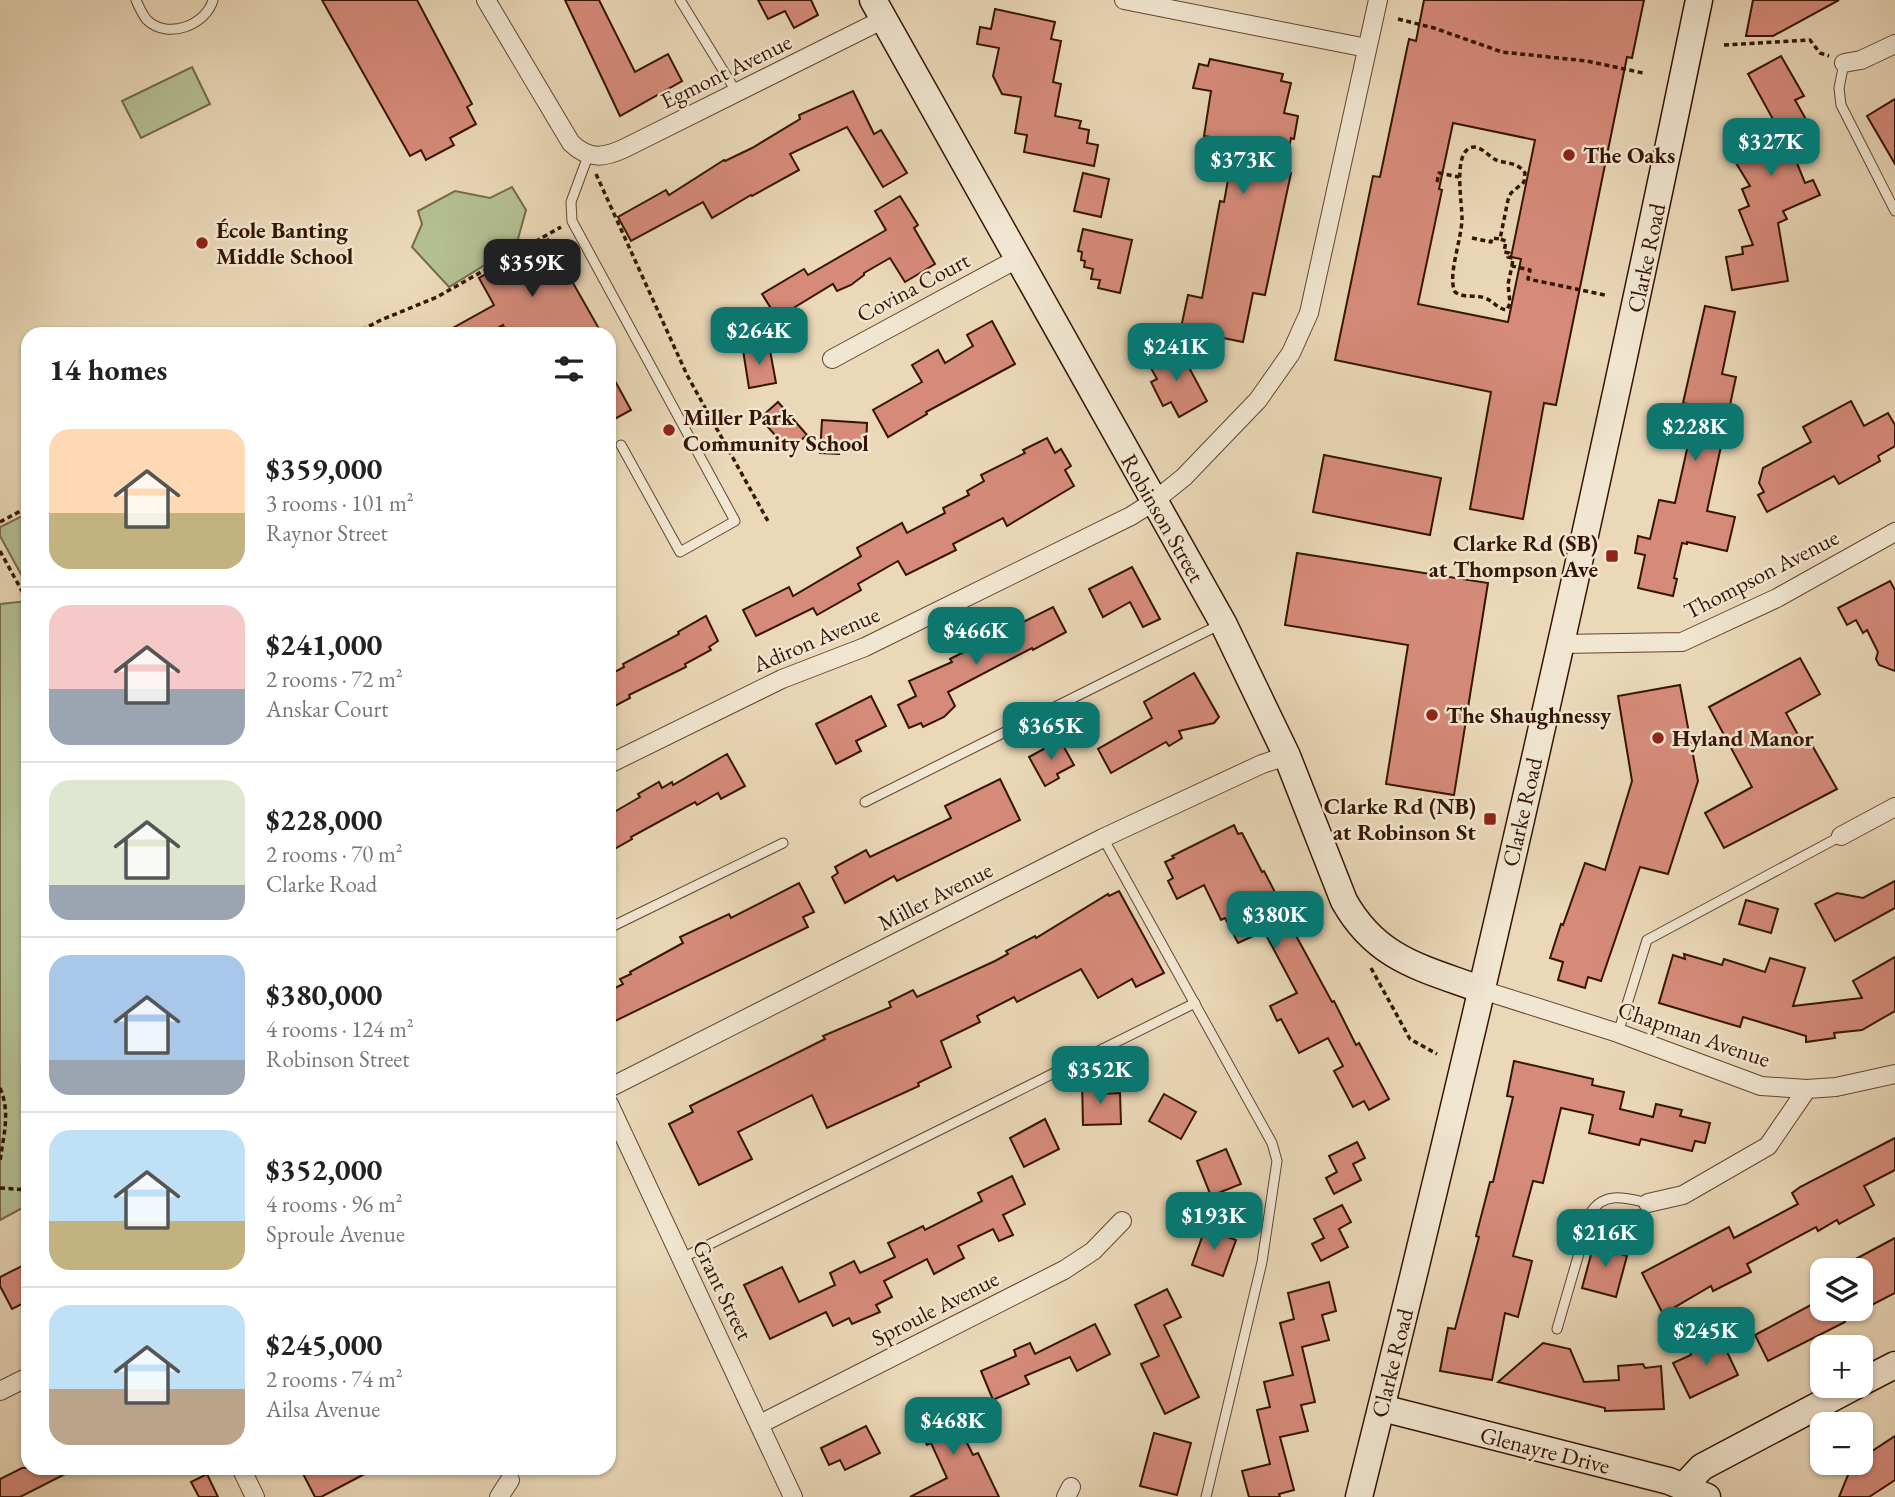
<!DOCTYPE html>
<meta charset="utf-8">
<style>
:root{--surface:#fff;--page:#f6f6f6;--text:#222;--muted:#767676;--line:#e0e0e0;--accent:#0f766e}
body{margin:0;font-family:"EB Garamond",serif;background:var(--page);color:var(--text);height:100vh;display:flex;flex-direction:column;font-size:26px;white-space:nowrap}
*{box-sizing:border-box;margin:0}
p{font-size:23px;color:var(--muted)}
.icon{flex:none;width:38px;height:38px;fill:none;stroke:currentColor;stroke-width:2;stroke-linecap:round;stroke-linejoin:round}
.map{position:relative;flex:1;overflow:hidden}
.details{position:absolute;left:21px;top:327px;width:595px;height:1148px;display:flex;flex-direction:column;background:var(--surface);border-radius:21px;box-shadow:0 2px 5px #0004}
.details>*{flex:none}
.buttons{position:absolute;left:1810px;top:1258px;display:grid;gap:14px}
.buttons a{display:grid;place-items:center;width:63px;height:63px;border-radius:14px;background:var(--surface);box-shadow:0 2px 5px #0004;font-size:35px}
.price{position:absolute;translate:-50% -60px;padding:0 16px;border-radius:14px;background:var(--accent);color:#fff;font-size:23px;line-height:46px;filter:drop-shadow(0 2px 4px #0008)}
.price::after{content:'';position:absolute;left:50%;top:42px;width:21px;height:16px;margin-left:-10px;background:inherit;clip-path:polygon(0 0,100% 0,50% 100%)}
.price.on{background:#222;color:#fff}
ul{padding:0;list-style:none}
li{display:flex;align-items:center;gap:21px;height:175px;padding:0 28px}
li+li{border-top:2px solid var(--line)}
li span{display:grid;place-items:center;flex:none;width:196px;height:140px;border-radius:21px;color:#555}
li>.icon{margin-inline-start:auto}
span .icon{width:84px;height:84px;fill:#fffc;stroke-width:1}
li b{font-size:30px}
h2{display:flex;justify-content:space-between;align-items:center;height:84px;padding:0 28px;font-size:30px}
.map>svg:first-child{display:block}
</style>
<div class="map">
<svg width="1895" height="1497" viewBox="0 0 1895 1497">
<rect width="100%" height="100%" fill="#ead8b8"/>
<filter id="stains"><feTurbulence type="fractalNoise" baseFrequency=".00286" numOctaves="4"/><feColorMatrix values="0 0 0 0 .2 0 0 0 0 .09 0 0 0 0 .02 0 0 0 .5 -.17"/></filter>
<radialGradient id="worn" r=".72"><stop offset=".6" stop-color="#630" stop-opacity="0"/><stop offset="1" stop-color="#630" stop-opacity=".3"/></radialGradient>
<g fill="#b4bf92" stroke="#756a4a" stroke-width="2">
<path d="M192 67 210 104 141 138 122 101Z"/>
<path d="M512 187 526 210 516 246 449 287 412 247 422 224 418 211 455 191 490 198Z"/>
<path d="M28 513V587L0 536V527Z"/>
<path d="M28 601V1205L0 1220V604Z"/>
</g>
<g fill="#d68b7a" stroke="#361503" stroke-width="2" fill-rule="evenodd">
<path d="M322 0H417L472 104 467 107 476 124 450 138 454 145 426 160 421 150 410 156Z"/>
<path d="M565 0H599L635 72 668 54 682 81 620 116Z"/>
<path d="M758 0H811L818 15 794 28 785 11 768 19Z"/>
<path d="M1424 0H1644L1632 58 1627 57 1556 405 1544 403 1523 519 1470 509 1491 392 1335 360 1373 176 1380 177 1409 39 1416 41ZM1453 123 1535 140 1511 257 1521 259 1508 322 1418 304 1442 190 1439 189Z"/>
<path d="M1753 0H1839L1773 36H1746Z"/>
<path d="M995 9 1055 22 1051 39 1061 41 1053 82 1061 84 1055 116 1081 121 1079 128 1089 130 1087 143 1098 145 1094 166 1024 152 1027 135 1015 133 1021 97 1002 94 993 76 999 48 977 44 980 27 991 29Z"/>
<path d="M1781 56 1804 96 1795 100 1816 137 1792 151 1805 183 1813 180 1820 195 1783 211 1787 219 1778 223 1788 281 1732 290 1726 257 1743 254 1742 247 1753 245 1739 210 1749 206 1742 189 1750 186 1736 163 1745 158 1736 142 1774 121 1748 74Z"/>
<path d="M1210 59 1283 74 1281 81 1291 83 1284 113 1298 116 1294 139 1291 138 1284 172 1291 173 1265 295 1253 293 1243 342 1223 338 1222 345 1179 337 1188 295 1202 298 1220 201 1224 202 1235 141 1204 136 1211 91 1193 88 1199 64 1208 66Z"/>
<path d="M853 91 874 134 881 130 907 173 883 187 847 127 790 154 799 170 752 196 751 195 712 218 703 202 631 241 618 217 666 190 669 195 724 160 725 161 752 148 800 119 799 115Z"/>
<path d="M1895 99V164L1867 116Z"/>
<path d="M1083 173 1109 179 1101 217 1074 211Z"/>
<path d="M900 196 918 225 914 228 935 264 905 282 890 258 864 273V275L851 285 837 291 833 284 777 318 762 294 804 269 808 275 886 230 875 211Z"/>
<path d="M1083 229 1132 240 1120 293 1098 288 1100 280 1091 279 1093 269 1084 267 1085 261 1081 260 1082 252 1078 251Z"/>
<path d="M548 239 602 334H507L503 325 487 334H442L494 305 479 278Z"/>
<path d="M1705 306 1735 312 1722 374 1736 377 1707 511 1735 517 1727 551 1687 542V544L1682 543 1674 578 1677 579 1673 596 1638 588 1645 555 1635 553 1638 536 1650 539 1659 500 1675 503 1694 418 1690 417 1693 405 1683 403Z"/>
<path d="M992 321 1015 364 926 412 927 414 888 437 873 410 922 382 912 365 938 350 945 363 973 346 967 335Z"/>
<path d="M769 345 776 383 749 388 743 350Z"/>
<path d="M1178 347 1207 401 1179 417 1171 402 1163 406 1151 382 1157 379 1148 363Z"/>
<path d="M609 370 631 410 609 422Z"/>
<path d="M1851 401 1864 426 1888 413 1895 425V446L1878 456 1880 461 1839 484 1834 476 1767 512 1758 495 1764 492 1759 483 1763 468 1811 442 1803 427Z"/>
<path d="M778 402 807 435 789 451 760 418Z"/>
<path d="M822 420 867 423 866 451 839 450V454L820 453Z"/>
<path d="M1047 438 1055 453 1061 449 1071 466 1065 470 1074 486 1007 526 1003 518 953 544 956 550 906 575 898 561 858 584 861 590 817 615 813 608 756 636 743 610 789 587 793 596 861 556 857 548 902 523 907 533 945 513 943 508 969 495 967 491 984 481 981 475 1025 453 1023 450Z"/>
<path d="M1324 455 1441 478 1430 535 1313 512Z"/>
<path d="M1297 553 1488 583 1454 795 1386 784 1408 645 1285 625Z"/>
<path d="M1132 567 1160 619 1143 627 1130 602 1103 617 1089 589Z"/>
<path d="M1890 581 1895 590V671L1879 665 1876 659 1878 652 1867 630 1863 633 1856 620 1847 625 1838 608Z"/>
<path d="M1053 607 1066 632 1033 650 1032 648 948 692 955 706 944 717 923 727 921 723 909 728 898 705 916 696 909 681 952 662 950 659Z"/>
<path d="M706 616 718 641 709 647 711 650 685 664 686 667 629 695 630 698 609 709V675L624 667 623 664 679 634 678 632Z"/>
<path d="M1800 658 1820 694 1786 713 1803 744 1809 740 1837 789 1724 848 1705 813 1752 787 1709 707Z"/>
<path d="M1194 673 1219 717 1214 723 1179 731 1182 738 1169 746 1166 742 1111 773 1098 749 1152 718 1144 702Z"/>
<path d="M1680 685 1698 781 1668 874 1640 867 1601 981 1588 977 1585 988 1558 980 1563 962 1550 958 1561 924 1563 925 1585 863 1605 870 1632 781 1618 696Z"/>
<path d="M871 696 886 726 856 741 861 751 836 764 816 724Z"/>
<path d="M1060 740 1074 765 1057 774 1059 778 1045 786 1029 757Z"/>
<path d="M727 754 745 786 721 799 718 793 697 805 695 802 631 837 632 839 609 852V815L640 797 638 794 659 782 662 788 672 782 673 785Z"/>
<path d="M1000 779 1020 820 897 881 894 876 845 903 832 877 838 873 835 867 866 850 870 857 951 818 945 806Z"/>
<path d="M1234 825 1238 834 1242 833 1262 872 1264 871 1278 898 1280 897 1290 917 1287 919 1332 1002 1334 1001 1356 1045 1359 1043 1389 1099 1369 1110 1364 1101 1353 1107 1334 1071 1343 1066 1328 1038 1299 1053 1281 1019 1277 1021 1270 1006 1297 993 1264 931 1238 943 1225 918 1221 920 1204 885 1177 899 1168 881 1173 878 1165 862 1174 858 1172 856Z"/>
<path d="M1895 881V908L1835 941 1815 904 1837 893 1863 898Z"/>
<path d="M799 883 814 912 803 917 808 927 609 1024V991L623 984 620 979 631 974 630 972 683 943 680 937 729 914 731 918Z"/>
<path d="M1119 891 1164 973 1136 987 1132 979 1098 998 1081 969 1017 1002 1014 997 977 1016 980 1022 941 1041 951 1067 918 1083 919 1086 827 1128 812 1095 738 1132 752 1159 699 1185 669 1124 693 1112 690 1106 825 1039 823 1036 891 1007 889 1002 913 990 917 997 995 961 1008 954 1006 951 1035 936 1036 938 1108 894 1109 896Z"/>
<path d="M1746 900 1778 909 1771 933 1739 924Z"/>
<path d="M1684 954 1722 965 1724 959 1765 972 1770 958 1805 968 1793 1006 1862 998 1853 981 1895 957V1011L1862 1030 1834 1033 1835 1038 1806 1042V1036L1743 1017 1740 1027 1659 1003 1673 955 1685 959Z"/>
<path d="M1514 1061 1593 1079 1592 1085 1624 1092 1620 1109 1653 1117 1656 1104 1682 1110 1680 1116 1710 1123 1705 1143 1695 1141 1692 1151 1641 1139 1639 1145 1589 1133 1593 1115 1561 1108 1543 1183 1533 1181 1513 1256 1532 1261 1518 1317 1505 1313 1492 1380 1440 1371 1448 1328 1455 1329 1479 1237 1476 1236 1490 1182H1493L1513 1097 1507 1096Z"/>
<path d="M1082 1082H1100L1101 1094 1120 1093 1121 1124 1083 1125Z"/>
<path d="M1164 1094 1196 1112 1181 1139 1149 1121Z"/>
<path d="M1045 1119 1059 1149 1024 1167 1010 1138Z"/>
<path d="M1895 1138V1170L1864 1186 1874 1205 1839 1224 1837 1220 1818 1231 1816 1227 1747 1264 1751 1272 1713 1291 1711 1286 1663 1314 1642 1273 1729 1227 1734 1238 1798 1204 1792 1193 1800 1187Z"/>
<path d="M1357 1142 1365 1158 1353 1164 1361 1180 1334 1194 1326 1178 1337 1172 1329 1156Z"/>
<path d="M1226 1149 1241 1184 1211 1196 1197 1161Z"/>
<path d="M1012 1176 1025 1204 1003 1215 1013 1235 999 1241 993 1229 958 1246 964 1258 934 1274 927 1259 884 1281 892 1297 876 1305 880 1312 852 1324 849 1318 833 1326 826 1312 770 1339 744 1285 782 1267 799 1302 835 1285 830 1273 854 1261 860 1273 895 1257 888 1243 923 1226 925 1230 982 1201 978 1193Z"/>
<path d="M1342 1205 1351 1222 1339 1229 1348 1247 1321 1261 1312 1244 1324 1238 1314 1219Z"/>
<path d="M1205 1229 1236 1240 1223 1276 1192 1265Z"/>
<path d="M1895 1238V1293L1860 1311V1270H1835Z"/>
<path d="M1595 1240 1620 1246 1618 1253 1627 1256 1616 1297 1582 1288Z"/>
<path d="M28 1263V1301L12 1309 0 1286V1277Z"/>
<path d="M1329 1282 1336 1311 1322 1315 1329 1340 1302 1347 1315 1402 1301 1405 1308 1431 1280 1437 1294 1490 1279 1494 1280 1497H1249L1242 1471 1270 1464 1257 1410 1270 1407 1264 1382 1293 1375 1280 1323 1294 1319 1288 1293Z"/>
<path d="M1167 1289 1181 1317 1164 1325 1199 1397 1165 1414 1141 1364 1159 1356 1135 1305Z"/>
<path d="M1822 1299V1309H1838L1845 1322 1768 1361 1755 1335Z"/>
<path d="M1095 1324 1110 1354 1077 1371 1070 1357 1025 1376 1029 1384 993 1400 981 1371 1016 1356 1014 1350 1030 1343 1035 1354Z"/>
<path d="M1719 1335 1738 1375 1690 1398 1673 1363 1691 1355 1690 1350Z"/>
<path d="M1543 1343 1570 1349 1584 1382 1619 1380 1618 1366 1643 1364 1645 1368 1661 1366 1664 1409 1605 1411V1408L1498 1382Z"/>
<path d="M946 1400 973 1455 978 1453 999 1497H910L947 1478 931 1443 927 1445 913 1417Z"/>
<path d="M866 1426 880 1453 845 1470 840 1460 829 1465 821 1448Z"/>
<path d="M1154 1433 1191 1443 1177 1495 1140 1486Z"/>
<path d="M1895 1436V1480L1869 1497H1839L1850 1470 1858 1466 1856 1463H1860V1459Z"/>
<path d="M22 1468H77L20 1497H0V1479Z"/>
<path d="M300 1468H376L321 1497H315Z"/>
<path d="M207 1474 218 1497H199L191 1482Z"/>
</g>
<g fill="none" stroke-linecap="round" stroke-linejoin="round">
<defs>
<g id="lane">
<path d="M136 0C139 7 142 14 147 20 168 40 206 25 213 0"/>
<path d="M680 0 737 93"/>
<path d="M1844 63 1839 88 1841 105 1895 211"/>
<path d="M588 156 571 202 572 221 735 521 680 552 621 445"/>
<path d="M865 802 1221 624"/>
<path d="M1103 838 1272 1143 1277 1161 1262 1262 1206 1497"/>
<path d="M609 928 783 843"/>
<path d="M1618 1033 1647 940 1841 836"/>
<path d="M680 1259 1195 1003"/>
<path d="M1557 1329 1591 1212C1605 1191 1626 1198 1648 1203"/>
</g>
<g id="street">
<path d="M486 0 571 143C589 160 604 158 625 148L884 19"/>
<path d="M1124 0 1367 48"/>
<path d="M1844 63 1861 60 1895 44"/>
<path d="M832 359 1017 259"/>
<path d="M1560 644 1682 642 1777 598 1895 532"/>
<path d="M609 764 782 679 865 647 1131 516 1153 502 1184 477 1258 400 1291 353 1309 313 1378 0"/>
<path d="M1841 836 1895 807"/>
<path d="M1482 990 1618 1033 1761 1086 1807 1089 1836 1087 1895 1074"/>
<path d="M609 1088 1103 838 1262 764 1287 756"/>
<path d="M609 1104 793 1497"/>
<path d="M1648 1203 1683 1195 1768 1146 1807 1089"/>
<path d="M0 1391 28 1377"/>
<path d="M760 1424 1064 1270 1093 1251 1122 1221"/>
<path d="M241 1468 255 1497"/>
<path d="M499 1497 510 1480"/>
<path d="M1066 1497 1071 1487"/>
</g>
<g id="secondary">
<path d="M873 0 1223 623 1287 756 1344 901C1377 960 1423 968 1482 990"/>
<path d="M1860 1383 1895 1365"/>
<path d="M1382 1408 1669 1481 1707 1497"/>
<path d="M1683 1487 1702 1467 1855 1386"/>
<path d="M1359 1497C1483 1000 1596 501 1699 0"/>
</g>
</defs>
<use href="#lane" stroke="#634630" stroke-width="11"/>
<use href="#street" stroke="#634630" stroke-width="20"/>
<use href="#secondary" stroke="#361503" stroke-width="29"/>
<g stroke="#361503" stroke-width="3.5" stroke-dasharray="5 3.5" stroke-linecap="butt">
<path d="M1398 19 1434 28 1502 52 1587 61 1643 73"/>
<path d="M1724 45 1810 40 1820 53 1829 56"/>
<path d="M596 174 687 375 769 523"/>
<path d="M1437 182 1439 173 1459 177"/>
<path d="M1472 238 1491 242 1492 238 1500 239"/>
<path d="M1512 266 1513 258 1508 257 1509 253 1504 252 1506 241 1500 239 1508 200 1511 193 1524 182 1525 173C1518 162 1507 164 1496 160 1488 156 1478 142 1468 149 1454 159 1462 203 1462 218 1462 239 1447 276 1455 292 1465 299 1475 294 1485 298 1494 301 1497 309 1507 310L1510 303 1508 284 1512 266 1530 270 1528 279 1605 295"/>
<path d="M354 334 381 320 437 297 561 227"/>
<path d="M0 522 28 507"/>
<path d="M0 551 28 602"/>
<path d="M1371 968 1410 1039 1437 1054"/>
<path d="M0 1088C11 1113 3 1136 0 1162"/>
<path d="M0 1188 28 1190"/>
</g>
<use href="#lane" stroke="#f1e6d1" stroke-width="9"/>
<use href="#street" stroke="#f1e6d1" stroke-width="18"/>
<use href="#secondary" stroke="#f1e6d1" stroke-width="26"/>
</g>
<g fill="#8f2418" stroke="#f1e6d1" stroke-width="2.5">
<circle cx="1569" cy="155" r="7"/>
<circle cx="202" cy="243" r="7"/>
<circle cx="669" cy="430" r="7"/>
<rect x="1605" y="549" width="14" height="14" rx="3.5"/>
<circle cx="1432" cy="715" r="7"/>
<circle cx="1658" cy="738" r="7"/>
<rect x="1483" y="812" width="14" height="14" rx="3.5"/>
</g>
<g text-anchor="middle" stroke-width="5" stroke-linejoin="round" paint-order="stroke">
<g font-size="23" fill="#361503" stroke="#f1e6d1">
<text transform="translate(726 71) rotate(-26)" y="8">Egmont Avenue</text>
<text transform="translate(1646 258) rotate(-78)" y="8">Clarke Road</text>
<text transform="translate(913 287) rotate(-28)" y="8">Covina Court</text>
<text transform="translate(1163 518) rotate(60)" y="8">Robinson Street</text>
<text transform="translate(1761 574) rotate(-27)" y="8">Thompson Avenue</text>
<text transform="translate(816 639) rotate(-23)" y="8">Adiron Avenue</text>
<text transform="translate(1522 812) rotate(-77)" y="8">Clarke Road</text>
<text transform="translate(935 896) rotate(-27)" y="8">Miller Avenue</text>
<text transform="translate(1694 1034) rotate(19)" y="8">Chapman Avenue</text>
<text transform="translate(723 1290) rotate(64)" y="8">Grant Street</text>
<text transform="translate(935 1308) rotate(-27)" y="8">Sproule Avenue</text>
<text transform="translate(1392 1363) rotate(-76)" y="8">Clarke Road</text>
<text transform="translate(1545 1450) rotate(14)" y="8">Glenayre Drive</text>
</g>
<g font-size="23" font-weight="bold" fill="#361503" stroke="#f1e6d1" text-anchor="start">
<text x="1583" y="163">The Oaks</text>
<text x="216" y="238">École Banting<tspan x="216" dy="26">Middle School</tspan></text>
<text x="683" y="425">Miller Park<tspan x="683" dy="26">Community School</tspan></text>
<text x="1598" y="551" text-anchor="end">Clarke Rd (SB)<tspan x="1598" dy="26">at Thompson Ave</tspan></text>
<text x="1446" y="723">The Shaughnessy</text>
<text x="1672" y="746">Hyland Manor</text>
<text x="1476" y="814" text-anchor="end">Clarke Rd (NB)<tspan x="1476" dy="26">at Robinson St</tspan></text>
</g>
</g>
<rect width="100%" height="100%" filter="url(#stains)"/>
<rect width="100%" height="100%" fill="url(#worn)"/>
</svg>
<div class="buttons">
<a><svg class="icon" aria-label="layers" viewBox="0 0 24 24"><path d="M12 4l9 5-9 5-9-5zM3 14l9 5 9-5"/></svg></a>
<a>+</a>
<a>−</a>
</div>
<b class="price" style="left:1771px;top:178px">$327K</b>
<b class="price" style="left:1243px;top:196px">$373K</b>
<b class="price on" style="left:532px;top:299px">$359K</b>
<b class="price" style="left:759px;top:367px">$264K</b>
<b class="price" style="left:1176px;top:383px">$241K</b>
<b class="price" style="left:1695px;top:463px">$228K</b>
<b class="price" style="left:976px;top:667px">$466K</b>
<b class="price" style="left:1051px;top:762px">$365K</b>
<b class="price" style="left:1275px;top:951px">$380K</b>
<b class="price" style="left:1100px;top:1106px">$352K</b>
<b class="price" style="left:1214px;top:1252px">$193K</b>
<b class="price" style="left:1605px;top:1269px">$216K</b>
<b class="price" style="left:1706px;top:1367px">$245K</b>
<b class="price" style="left:953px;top:1457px">$468K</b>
<section class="details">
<h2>14 homes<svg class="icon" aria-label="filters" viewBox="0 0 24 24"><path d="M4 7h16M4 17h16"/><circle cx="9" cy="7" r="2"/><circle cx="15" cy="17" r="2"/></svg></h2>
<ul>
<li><span style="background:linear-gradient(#ffd9b3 60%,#c2b280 0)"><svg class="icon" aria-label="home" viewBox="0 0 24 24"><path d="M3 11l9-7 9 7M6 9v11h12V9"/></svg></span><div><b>$359,000</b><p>3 rooms · 101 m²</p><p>Raynor Street</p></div></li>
<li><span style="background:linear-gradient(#f6c9c9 60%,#9aa5b1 0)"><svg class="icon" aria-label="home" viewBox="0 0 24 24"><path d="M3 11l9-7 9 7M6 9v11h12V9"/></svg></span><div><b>$241,000</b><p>2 rooms · 72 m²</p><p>Anskar Court</p></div></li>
<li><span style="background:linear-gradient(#dfe7d0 75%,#9aa5b1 0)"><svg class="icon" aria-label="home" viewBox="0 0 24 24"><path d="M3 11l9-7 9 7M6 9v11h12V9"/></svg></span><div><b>$228,000</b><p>2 rooms · 70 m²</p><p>Clarke Road</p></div></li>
<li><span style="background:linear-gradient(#a9c7e8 75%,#9aa5b1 0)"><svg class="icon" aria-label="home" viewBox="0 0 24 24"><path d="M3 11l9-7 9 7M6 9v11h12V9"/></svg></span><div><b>$380,000</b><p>4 rooms · 124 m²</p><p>Robinson Street</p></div></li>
<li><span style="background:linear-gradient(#bfe0f5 65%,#c2b280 0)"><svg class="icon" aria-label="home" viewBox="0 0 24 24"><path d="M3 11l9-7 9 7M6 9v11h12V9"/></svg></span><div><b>$352,000</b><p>4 rooms · 96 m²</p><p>Sproule Avenue</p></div></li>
<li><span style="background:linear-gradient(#bfe0f5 60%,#b9a48a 0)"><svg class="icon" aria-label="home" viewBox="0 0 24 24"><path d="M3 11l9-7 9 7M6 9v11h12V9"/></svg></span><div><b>$245,000</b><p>2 rooms · 74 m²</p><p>Ailsa Avenue</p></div></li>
</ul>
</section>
</div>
